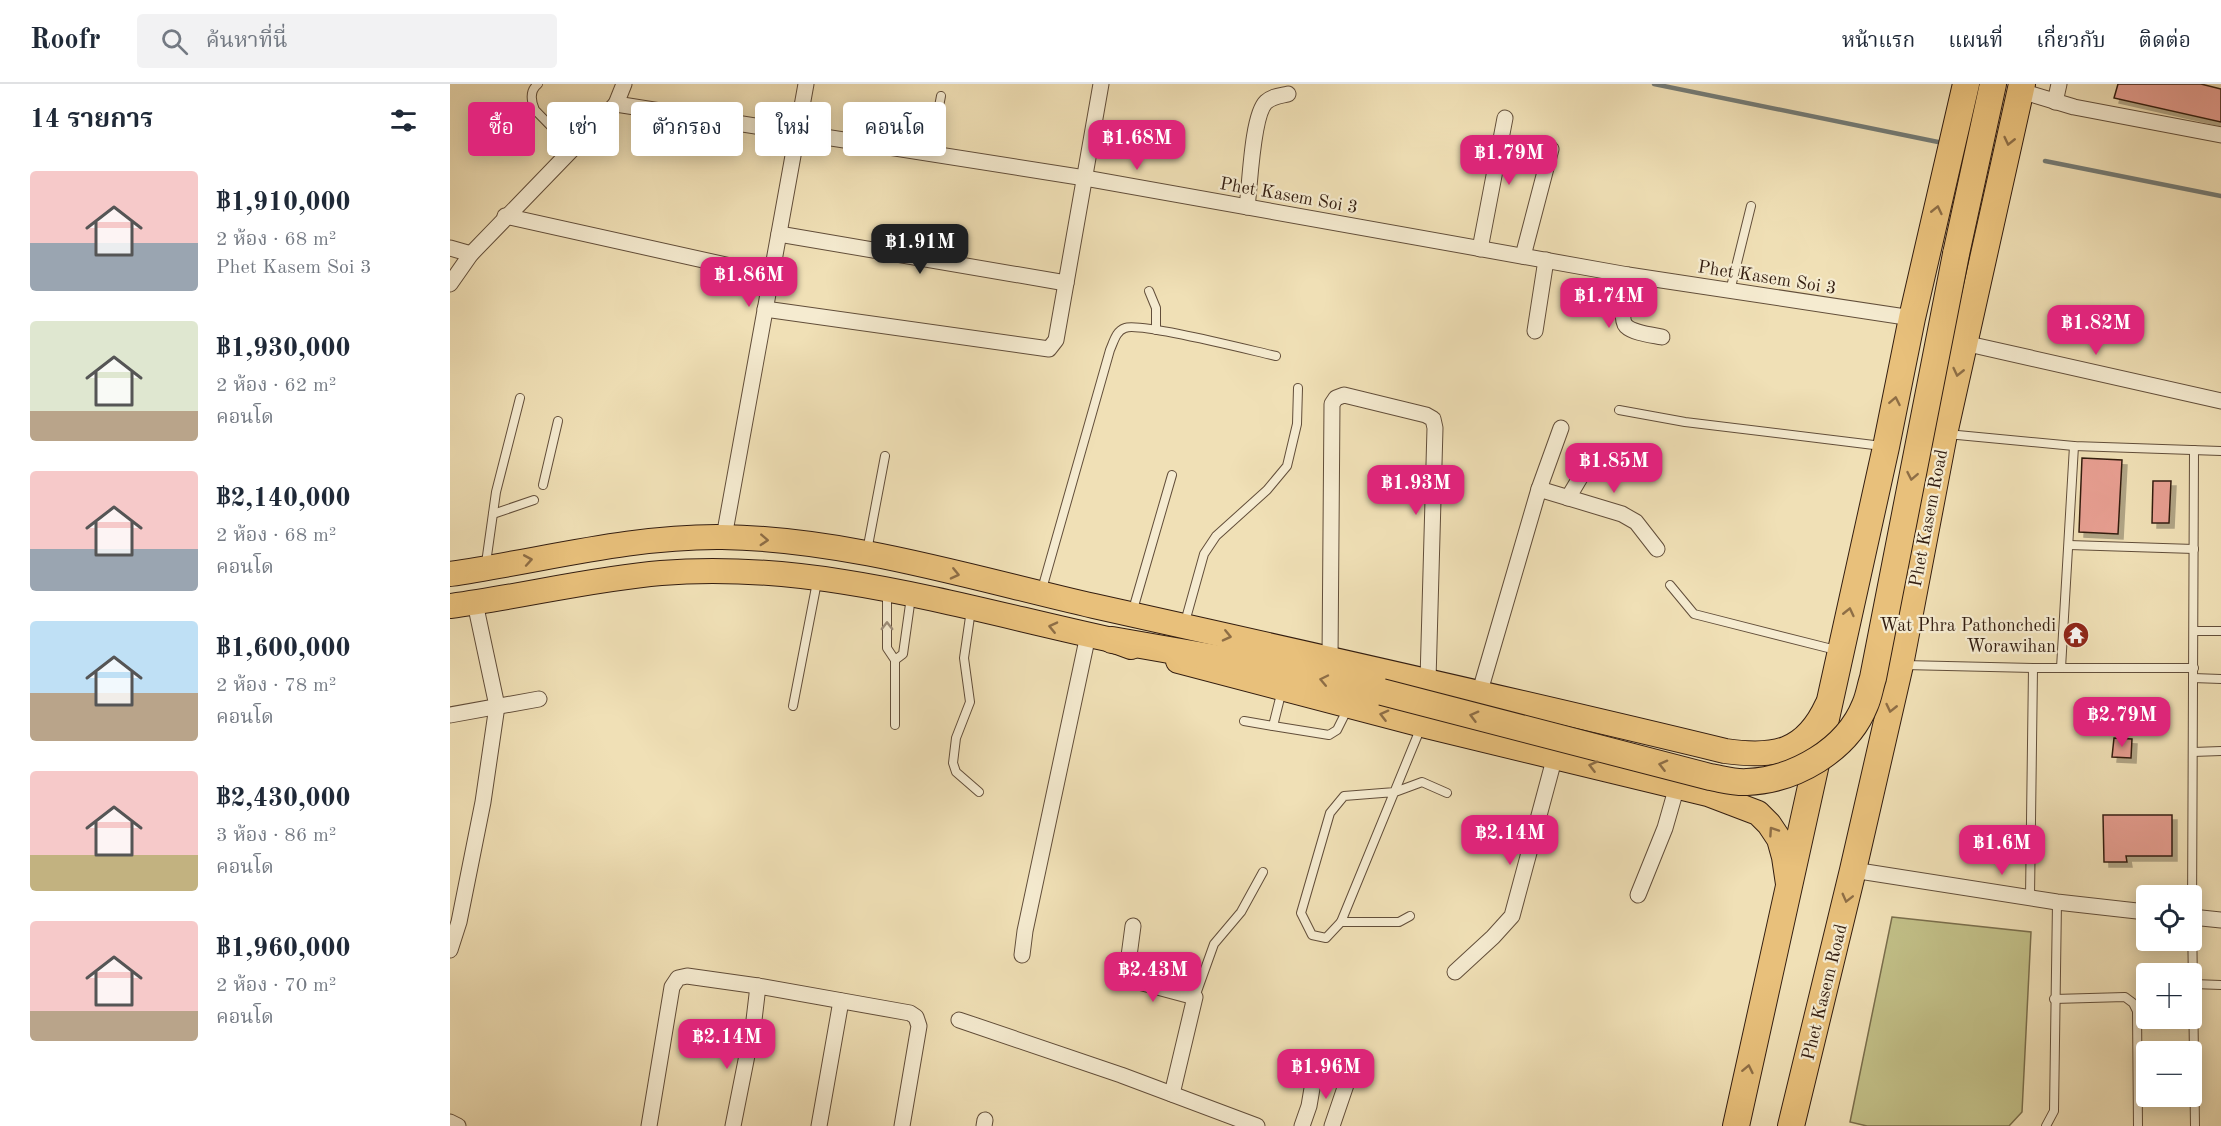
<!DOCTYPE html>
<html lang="th">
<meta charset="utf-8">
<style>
:root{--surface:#fff;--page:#f2f2f3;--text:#1f2937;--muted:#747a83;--line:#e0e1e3;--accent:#db2777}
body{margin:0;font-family:"Old Standard TT","Noto Serif Thai",serif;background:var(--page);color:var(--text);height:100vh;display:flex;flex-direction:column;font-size:22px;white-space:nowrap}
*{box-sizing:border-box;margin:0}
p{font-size:20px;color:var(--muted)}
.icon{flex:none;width:33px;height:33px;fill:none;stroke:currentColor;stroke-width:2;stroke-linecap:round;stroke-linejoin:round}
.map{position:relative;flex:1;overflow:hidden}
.drawer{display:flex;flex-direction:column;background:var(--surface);width:450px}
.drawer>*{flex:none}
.hud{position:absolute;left:18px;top:18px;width:570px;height:54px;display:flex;gap:12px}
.fabs{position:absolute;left:1686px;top:801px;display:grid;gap:12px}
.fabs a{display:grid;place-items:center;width:66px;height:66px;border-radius:6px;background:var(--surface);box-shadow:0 3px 15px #0003;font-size:30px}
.price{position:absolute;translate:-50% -51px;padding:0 14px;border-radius:12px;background:var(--accent);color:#fff;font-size:20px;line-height:39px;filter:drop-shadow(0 2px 3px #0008)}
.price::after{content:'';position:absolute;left:50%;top:36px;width:18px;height:14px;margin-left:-9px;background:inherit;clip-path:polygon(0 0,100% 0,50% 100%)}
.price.on{background:#222;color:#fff}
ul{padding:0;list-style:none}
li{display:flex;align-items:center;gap:18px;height:150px;padding:0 30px}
li span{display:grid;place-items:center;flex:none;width:168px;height:120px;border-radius:6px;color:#555}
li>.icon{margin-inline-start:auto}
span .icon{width:72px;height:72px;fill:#fffc;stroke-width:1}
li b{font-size:26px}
h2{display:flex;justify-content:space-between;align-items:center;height:72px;padding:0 30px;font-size:26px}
.tag{padding:0 21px;border-radius:6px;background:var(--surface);box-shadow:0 3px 15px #0003;font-size:21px;line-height:54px}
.tag.on{background:var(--accent);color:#fff}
header{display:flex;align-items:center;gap:36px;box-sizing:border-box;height:84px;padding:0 30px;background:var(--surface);border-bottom:2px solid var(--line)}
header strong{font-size:28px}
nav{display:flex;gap:33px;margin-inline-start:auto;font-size:21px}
.search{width:420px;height:54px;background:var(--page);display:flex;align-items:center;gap:15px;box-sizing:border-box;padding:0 21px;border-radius:6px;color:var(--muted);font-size:22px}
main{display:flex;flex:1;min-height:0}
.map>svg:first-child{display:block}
</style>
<header>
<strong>Roofr</strong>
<div class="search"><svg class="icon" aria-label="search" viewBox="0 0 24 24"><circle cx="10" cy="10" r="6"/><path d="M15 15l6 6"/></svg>ค้นหาที่นี่</div>
<nav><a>หน้าแรก</a><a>แผนที่</a><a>เกี่ยวกับ</a><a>ติดต่อ</a></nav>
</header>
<main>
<section class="drawer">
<h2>14 รายการ<svg class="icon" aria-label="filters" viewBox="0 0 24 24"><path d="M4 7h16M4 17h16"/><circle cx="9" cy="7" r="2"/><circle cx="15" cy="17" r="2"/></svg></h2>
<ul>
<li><span style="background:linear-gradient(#f6c9c9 60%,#9aa5b1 0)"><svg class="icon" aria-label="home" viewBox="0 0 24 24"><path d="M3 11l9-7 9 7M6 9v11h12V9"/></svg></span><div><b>฿1,910,000</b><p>2 ห้อง · 68 m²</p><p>Phet Kasem Soi 3</p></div></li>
<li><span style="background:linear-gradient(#dfe7d0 75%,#b9a48a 0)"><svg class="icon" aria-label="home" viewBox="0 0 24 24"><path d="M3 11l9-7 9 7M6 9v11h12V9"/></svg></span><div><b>฿1,930,000</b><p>2 ห้อง · 62 m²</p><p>คอนโด</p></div></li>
<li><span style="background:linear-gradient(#f6c9c9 65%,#9aa5b1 0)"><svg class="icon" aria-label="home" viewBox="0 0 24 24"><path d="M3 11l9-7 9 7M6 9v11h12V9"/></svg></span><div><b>฿2,140,000</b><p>2 ห้อง · 68 m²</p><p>คอนโด</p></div></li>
<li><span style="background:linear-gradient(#bfe0f5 60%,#b9a48a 0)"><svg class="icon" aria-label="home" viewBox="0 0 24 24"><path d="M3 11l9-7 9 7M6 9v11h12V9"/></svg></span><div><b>฿1,600,000</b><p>2 ห้อง · 78 m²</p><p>คอนโด</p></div></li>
<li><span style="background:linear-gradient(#f6c9c9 70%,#c2b280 0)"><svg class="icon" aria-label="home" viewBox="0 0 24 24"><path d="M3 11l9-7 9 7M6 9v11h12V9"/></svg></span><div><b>฿2,430,000</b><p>3 ห้อง · 86 m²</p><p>คอนโด</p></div></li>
<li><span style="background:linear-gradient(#f6c9c9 75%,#b9a48a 0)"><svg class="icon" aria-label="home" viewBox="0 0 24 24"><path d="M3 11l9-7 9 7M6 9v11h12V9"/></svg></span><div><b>฿1,960,000</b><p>2 ห้อง · 70 m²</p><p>คอนโด</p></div></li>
</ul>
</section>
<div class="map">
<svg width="1771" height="1042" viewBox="0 0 1771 1042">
<defs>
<filter id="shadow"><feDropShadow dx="5" dy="5" stdDeviation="0" flood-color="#0004"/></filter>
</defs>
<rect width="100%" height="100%" fill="#f0e0b6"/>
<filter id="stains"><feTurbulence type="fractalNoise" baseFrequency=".00333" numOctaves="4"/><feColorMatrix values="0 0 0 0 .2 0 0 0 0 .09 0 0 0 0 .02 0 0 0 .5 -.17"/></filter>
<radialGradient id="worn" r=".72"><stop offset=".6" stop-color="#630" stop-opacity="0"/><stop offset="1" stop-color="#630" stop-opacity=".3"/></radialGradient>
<path fill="#c2c088" stroke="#7a6e4c" stroke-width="1.5" d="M1442 833 1581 848 1572 1028 1559 1042H1417L1400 1038Z"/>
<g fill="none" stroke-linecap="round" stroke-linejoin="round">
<g stroke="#747b75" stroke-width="4.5">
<path d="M1204 0 1493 59"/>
<path d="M1595 77 1771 112"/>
</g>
</g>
<g fill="#e79e91" stroke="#331d10" stroke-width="1.5" filter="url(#shadow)">
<path d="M1668 0H1751L1771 5V38L1664 14Z"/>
<path d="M1632 374 1672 376 1668 450 1629 448Z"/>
<path d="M1703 397H1721L1719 439H1702Z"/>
<path d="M1664 654 1682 655 1681 674 1662 673Z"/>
<path d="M1653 731H1722V772H1676L1677 778H1654Z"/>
</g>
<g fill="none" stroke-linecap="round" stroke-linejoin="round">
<defs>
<g id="service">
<path d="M88 0C79 7 81 17 85 26L122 64"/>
<path d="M480 70 491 12"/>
<path d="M699 207 706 224V246"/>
<path d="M1280 207 1301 122"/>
<path d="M1169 326 1235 338 1432 362"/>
<path d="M1497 350 1624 362 1771 367"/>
<path d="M1744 366 1742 833 1745 1042"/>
<path d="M93 401 108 337"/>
<path d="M43 430 84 416"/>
<path d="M1619 461 1744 465"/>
<path d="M417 467 435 372"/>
<path d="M36 479 46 408 70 314"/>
<path d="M1220 501 1244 530 1386 566"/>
<path d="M592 505 660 266C664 257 666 247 675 244 690 238 803 267 826 272"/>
<path d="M437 507V564L445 576V641"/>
<path d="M521 526 514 574 520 618 506 654 503 679 506 688 529 708"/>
<path d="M682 529 722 391"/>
<path d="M735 538 754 470 766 452 817 406 837 382 847 340 848 304"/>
<path d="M1744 547H1771"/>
<path d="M445 576 453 570 461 513"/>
<path d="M1454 581 1583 584H1744"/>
<path d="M1611 584 1624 362"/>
<path d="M1743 594 1771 595"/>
<path d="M343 622 367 498"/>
<path d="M794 637 823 642 832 606"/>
<path d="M823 642 879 651 887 646 898 624"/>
<path d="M971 643 891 838 876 854 862 851 851 829 880 729 894 712 945 708 972 698 997 709"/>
<path d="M1743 668 1771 667"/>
<path d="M1580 813 1583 584"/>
<path d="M891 838H949L960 832"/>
<path d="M1743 900 1771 901"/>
<path d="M745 913 764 860 791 828 813 788"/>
<path d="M1604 915 1675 913 1683 919 1687 927 1688 1042"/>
<path d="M1596 1042 1604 1027 1607 818"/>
</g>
<g id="minor">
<path d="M1571 7 1624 23 1771 51"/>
<path d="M1605 18 1609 0"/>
<path d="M166 20 174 0"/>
<path d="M797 123C800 102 802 31 816 18 823 12 829 12 838 10"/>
<path d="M55 132 321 191"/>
<path d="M329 150 616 199"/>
<path d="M0 164 21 170"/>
<path d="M1030 165 1055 34"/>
<path d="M1073 172 1101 65"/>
<path d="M1178 191C1177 201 1169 235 1176 242 1183 249 1202 251 1212 253"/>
<path d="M0 200 21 170 166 20 635 94 1178 191 1462 234"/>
<path d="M315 225 599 265 606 256 651 0"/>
<path d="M1085 247 1096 176"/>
<path d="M1514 259 1771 317"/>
<path d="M1089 405 1172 430 1186 438 1207 465"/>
<path d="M1118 414 1140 377"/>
<path d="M274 453 356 0"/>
<path d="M880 575 882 320 886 314 894 311 976 331 983 335 985 344 978 596"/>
<path d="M1030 607 1089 405 1111 344"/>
<path d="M0 631 89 615"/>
<path d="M1403 786 1607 818 1696 828"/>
<path d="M1188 811 1215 744 1227 702"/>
<path d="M1742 833 1771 836"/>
<path d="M683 842 679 872 682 893 689 898 745 913 722 1010"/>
<path d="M0 866 9 838 33 718 47 622 25 519"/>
<path d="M572 871 575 847 638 551"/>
<path d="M1005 888 1043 853 1062 832 1105 672"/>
<path d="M509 936 671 991 807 1042"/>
<path d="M0 1038 8 1042"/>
<path d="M199 1042 222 903 228 894 237 892 308 902"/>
<path d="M283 1042 304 936 308 902 460 929 466 933 469 942 452 1042"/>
<path d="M369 1042 391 917"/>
<path d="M534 1042 535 1036"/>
<path d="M852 1042 859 1022 866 981"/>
<path d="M882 1042 898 995"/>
</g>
<g id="primary">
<path d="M0 490C90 477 180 452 272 453 398 455 522 494 644 522 855 569 1065 616 1275 667 1324 674 1355 669 1377 621"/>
<path d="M0 522C70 513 140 495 211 489 363 476 514 524 662 556L681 563"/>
<path d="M728 577 972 641 1258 710 1308 729 1319 740 1329 755 1334 773 1338 800"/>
</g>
<g id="trunk">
<path d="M1506 170 1543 0"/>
<path d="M662 556 805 581 932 608"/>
<path d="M1286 1042 1436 363 1462 234 1516 0"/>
<path d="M1341 1042 1403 786 1450 581 1494 350 1572 0"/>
</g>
</defs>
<use href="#service" stroke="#624e3a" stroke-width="10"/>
<use href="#minor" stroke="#624e3a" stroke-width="17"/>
<use href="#primary" stroke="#331d10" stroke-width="26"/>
<use href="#trunk" stroke="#331d10" stroke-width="28"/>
<use href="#service" stroke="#f5ebd0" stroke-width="8"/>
<use href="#minor" stroke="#f5ebd0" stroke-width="15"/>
<use href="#primary" stroke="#e8c07b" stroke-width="24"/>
<use href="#trunk" stroke="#e8c07b" stroke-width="26"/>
<defs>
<path id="trunk-bridge" d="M932 608 1260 693C1272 695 1285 699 1297 698 1345 696 1397 666 1415 621 1419 612 1420 603 1423 594L1506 170"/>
</defs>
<use href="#trunk-bridge" stroke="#331d10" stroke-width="28" stroke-linecap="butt"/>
<use href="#trunk-bridge" stroke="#e8c07b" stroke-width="26"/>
</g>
<defs><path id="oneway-chevron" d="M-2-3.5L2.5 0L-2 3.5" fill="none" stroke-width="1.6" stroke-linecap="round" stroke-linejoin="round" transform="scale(1.5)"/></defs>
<g stroke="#8e6e46">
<use href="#oneway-chevron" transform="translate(1559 57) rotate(103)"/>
<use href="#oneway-chevron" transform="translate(1487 126) rotate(-77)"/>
<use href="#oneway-chevron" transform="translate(1508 288) rotate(103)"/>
<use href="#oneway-chevron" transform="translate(1445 317) rotate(-79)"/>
<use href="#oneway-chevron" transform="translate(1462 392) rotate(101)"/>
<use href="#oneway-chevron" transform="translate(314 456) rotate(3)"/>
<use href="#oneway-chevron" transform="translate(78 476) rotate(-10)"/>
<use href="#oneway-chevron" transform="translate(505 490) rotate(13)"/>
<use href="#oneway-chevron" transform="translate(1399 528) rotate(-77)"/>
<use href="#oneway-chevron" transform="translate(603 543) rotate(-167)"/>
<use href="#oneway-chevron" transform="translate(777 552) rotate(13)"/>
<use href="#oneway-chevron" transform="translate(874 596) rotate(-168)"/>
<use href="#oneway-chevron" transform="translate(1441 624) rotate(103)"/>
<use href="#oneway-chevron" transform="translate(934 631) rotate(-166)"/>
<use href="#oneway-chevron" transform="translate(1024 632) rotate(-165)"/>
<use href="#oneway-chevron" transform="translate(1213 681) rotate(-166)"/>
<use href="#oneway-chevron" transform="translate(1143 682) rotate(-166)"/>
<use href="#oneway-chevron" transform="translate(1323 747) rotate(-124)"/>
<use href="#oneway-chevron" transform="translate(1397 814) rotate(104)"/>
<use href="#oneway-chevron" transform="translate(1298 985) rotate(-78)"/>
</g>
<use stroke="#9e8e7a" href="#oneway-chevron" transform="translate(437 542) rotate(-90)"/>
<defs>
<symbol id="temple-disc" viewBox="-11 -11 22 22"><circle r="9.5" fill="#8f2418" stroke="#f5ebd0"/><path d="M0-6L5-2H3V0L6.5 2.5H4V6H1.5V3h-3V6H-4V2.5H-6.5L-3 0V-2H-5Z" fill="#fff"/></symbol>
</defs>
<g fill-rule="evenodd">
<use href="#temple-disc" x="1611" y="536" width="30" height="30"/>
</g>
<g text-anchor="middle" stroke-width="4.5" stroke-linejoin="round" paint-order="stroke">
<g font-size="18" fill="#331d10" stroke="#f5ebd0">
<text transform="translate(839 111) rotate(10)" y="6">Phet Kasem Soi 3</text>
<text transform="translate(1317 193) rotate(9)" y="6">Phet Kasem Soi 3</text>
<text transform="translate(1478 434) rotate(-79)" y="6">Phet Kasem Road</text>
<text transform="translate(1374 908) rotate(-76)" y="6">Phet Kasem Road</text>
</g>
<g font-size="18" fill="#331d10" stroke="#f5ebd0" text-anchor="end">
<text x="1606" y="547">Wat Phra Pathonchedi<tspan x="1606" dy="21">Worawihan</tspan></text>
</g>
</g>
<rect width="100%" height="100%" filter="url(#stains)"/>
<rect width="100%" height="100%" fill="url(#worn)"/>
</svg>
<div class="fabs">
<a><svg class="icon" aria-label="locate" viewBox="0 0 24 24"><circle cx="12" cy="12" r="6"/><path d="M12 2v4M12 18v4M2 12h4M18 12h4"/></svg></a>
<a>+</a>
<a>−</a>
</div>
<b class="price" style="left:687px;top:87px">฿1.68M</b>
<b class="price" style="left:1059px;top:102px">฿1.79M</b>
<b class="price on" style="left:470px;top:191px">฿1.91M</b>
<b class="price" style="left:299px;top:224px">฿1.86M</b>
<b class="price" style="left:1159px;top:245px">฿1.74M</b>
<b class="price" style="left:1646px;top:272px">฿1.82M</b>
<b class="price" style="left:1164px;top:410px">฿1.85M</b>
<b class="price" style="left:966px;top:432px">฿1.93M</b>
<b class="price" style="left:1672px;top:664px">฿2.79M</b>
<b class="price" style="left:1060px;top:782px">฿2.14M</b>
<b class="price" style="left:1552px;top:792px">฿1.6M</b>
<b class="price" style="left:703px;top:919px">฿2.43M</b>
<b class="price" style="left:277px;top:986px">฿2.14M</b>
<b class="price" style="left:876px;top:1016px">฿1.96M</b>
<div class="hud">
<a class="tag on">ซื้อ</a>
<a class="tag">เช่า</a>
<a class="tag">ตัวกรอง</a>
<a class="tag">ใหม่</a>
<a class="tag">คอนโด</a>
</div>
</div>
</main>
